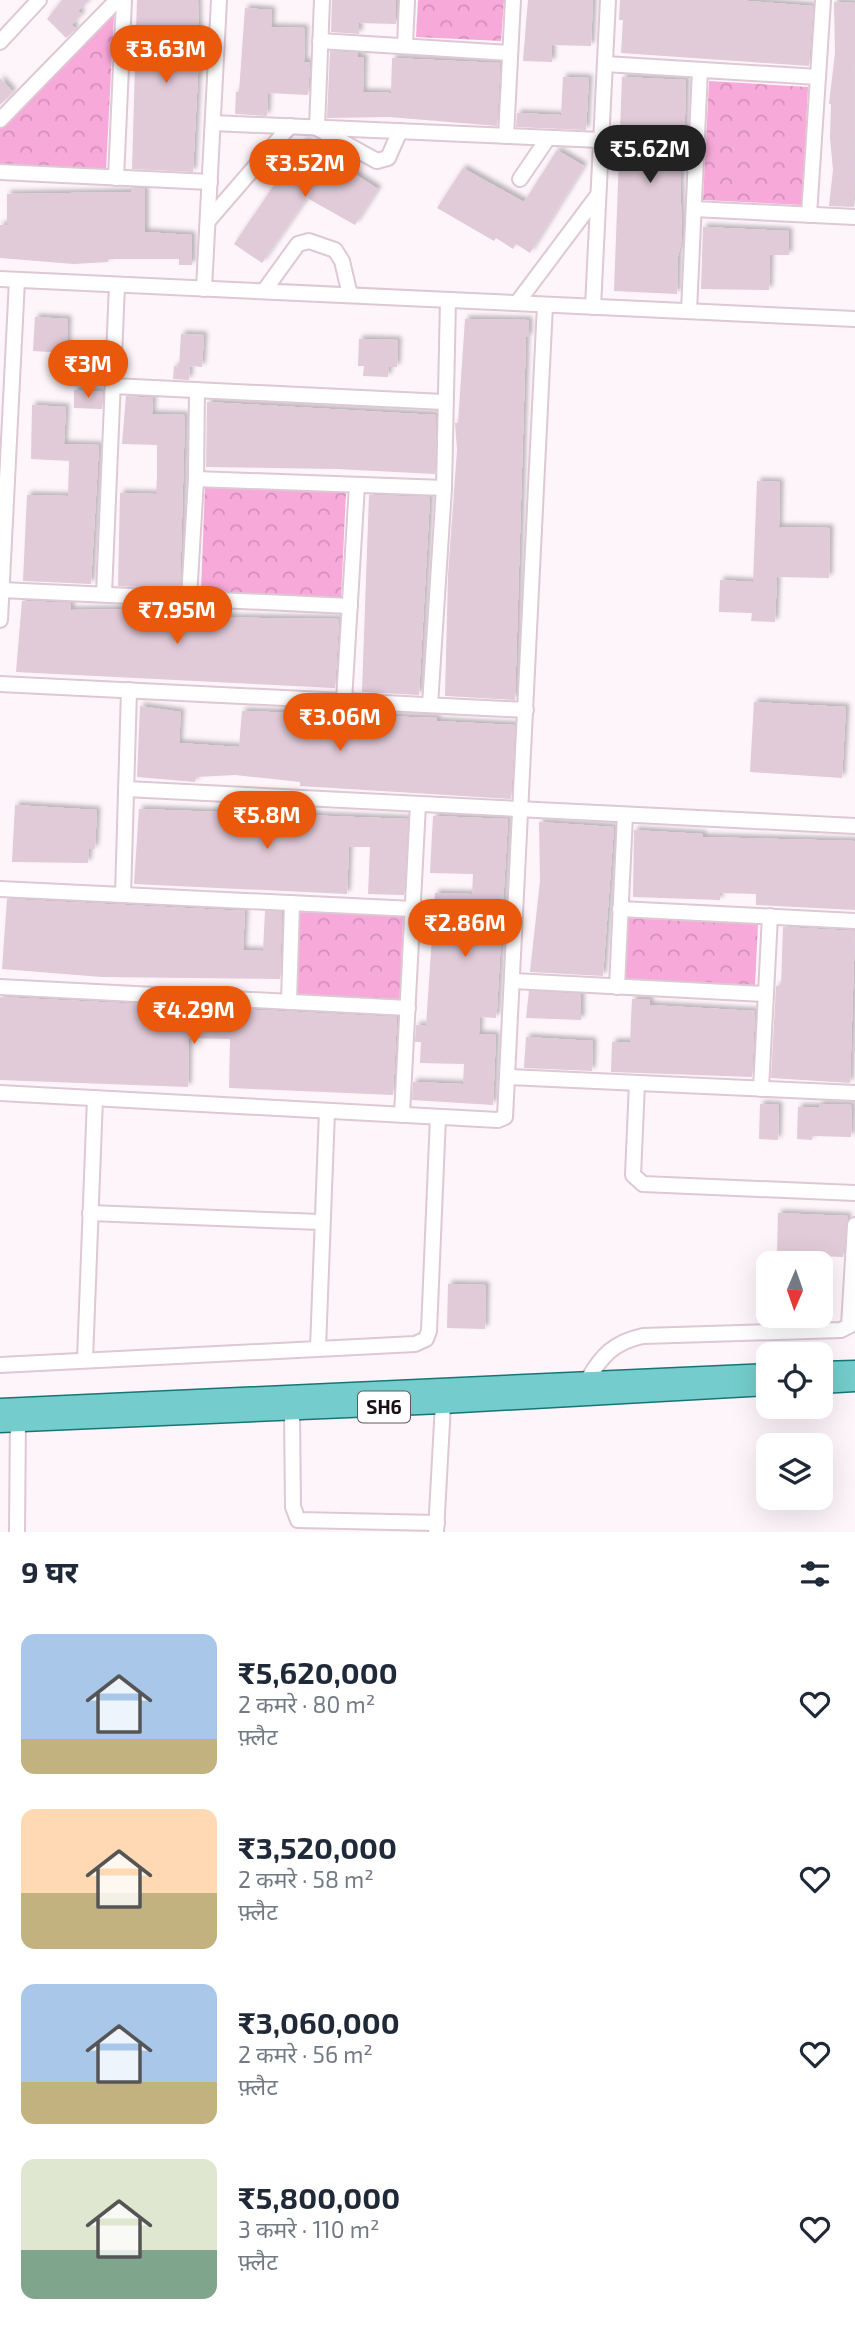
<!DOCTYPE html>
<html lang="hi">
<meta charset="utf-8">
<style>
:root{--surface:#fff;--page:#f2f2f3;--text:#1f2937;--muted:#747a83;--accent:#ea580c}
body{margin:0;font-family:"Exo 2","Noto Sans Devanagari",sans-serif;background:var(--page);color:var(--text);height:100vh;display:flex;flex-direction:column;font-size:26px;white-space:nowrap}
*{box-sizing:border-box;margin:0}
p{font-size:23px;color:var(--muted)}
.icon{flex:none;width:38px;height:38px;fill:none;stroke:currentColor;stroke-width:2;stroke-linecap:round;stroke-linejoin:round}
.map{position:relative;height:1532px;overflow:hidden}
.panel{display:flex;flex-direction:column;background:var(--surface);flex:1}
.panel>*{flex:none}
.needle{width:46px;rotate:182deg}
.fabs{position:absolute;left:756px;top:1251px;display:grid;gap:14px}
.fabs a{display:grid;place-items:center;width:77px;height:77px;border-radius:14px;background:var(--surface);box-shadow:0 7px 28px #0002;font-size:35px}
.price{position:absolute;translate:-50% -60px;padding:0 16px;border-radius:24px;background:var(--accent);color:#fff;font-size:23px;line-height:46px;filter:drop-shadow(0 2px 4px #0008)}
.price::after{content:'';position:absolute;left:50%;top:42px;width:21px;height:16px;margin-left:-10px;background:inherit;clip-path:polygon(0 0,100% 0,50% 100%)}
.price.current{background:#222;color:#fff}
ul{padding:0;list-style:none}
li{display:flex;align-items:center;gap:21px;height:175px;padding:0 21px}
li span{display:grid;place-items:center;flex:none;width:196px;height:140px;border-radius:14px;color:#555}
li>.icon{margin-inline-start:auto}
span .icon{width:84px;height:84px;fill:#fffc;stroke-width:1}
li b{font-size:30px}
h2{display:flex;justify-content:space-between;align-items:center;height:84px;padding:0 21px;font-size:30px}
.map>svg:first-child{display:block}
</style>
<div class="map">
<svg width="855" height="1532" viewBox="0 0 855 1532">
<defs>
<pattern id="park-crowns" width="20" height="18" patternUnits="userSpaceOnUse" patternTransform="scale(1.75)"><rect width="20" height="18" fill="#f7a9d9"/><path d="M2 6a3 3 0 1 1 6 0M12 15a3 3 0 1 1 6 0" fill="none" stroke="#d390ba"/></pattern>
<filter id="shadow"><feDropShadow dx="3.5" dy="-3.5" stdDeviation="2" flood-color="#0004"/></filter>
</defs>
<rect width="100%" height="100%" fill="#fef5fa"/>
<g fill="url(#park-crowns)">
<path d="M418 0H504L501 41 416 37Z"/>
<path d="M114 15 106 170 0 165V129Z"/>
<path d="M709 81 808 87 802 205 703 200Z"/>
<path d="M205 485 346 492 341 598 201 591Z"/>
<path d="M300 912 403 916 400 999 296 995Z"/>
<path d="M627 918 758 924 755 985 625 979Z"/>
</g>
<g fill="#e1cbd8" filter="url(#shadow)">
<path d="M62 0H89L78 11 82 14 72 25 76 29 66 38 47 19Z"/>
<path d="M137 0H198L199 55 193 172 132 169Z"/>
<path d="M332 0H396V24L359 23V34L331 32Z"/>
<path d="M528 0H593L591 46 552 45V62L523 61Z"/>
<path d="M620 0H736L813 6 809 66 621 53 623 20H619Z"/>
<path d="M834 2 855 3 854 207 829 206 833 170 830 138 831 104H829L835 53Z"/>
<path d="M245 8 272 10 271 27 305 28 304 62H310L308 95 268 93 267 116 235 114 236 92H239Z"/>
<path d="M330 51 358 53V57H364L363 92 391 93 392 58 500 63 497 126 389 117 327 118Z"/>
<path d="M563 77 589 78 586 130 516 127 517 113 561 115Z"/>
<path d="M622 77 686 80 684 151 680 168 682 239 678 256 677 294 614 291Z"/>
<path d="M0 78 13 92 0 105Z"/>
<path d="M304 141 378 189 355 225 307 198 262 263 234 244Z"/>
<path d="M557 150 584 166 530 253 516 244 513 249 496 238 494 241 437 208 463 168 524 202Z"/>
<path d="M131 188 145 189V232L192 235V265H179V259H108V262L74 264 0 258V225H7V194L131 192Z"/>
<path d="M703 227 789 231V255H770L769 290 701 289Z"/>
<path d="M35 317 68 319 67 353 33 351Z"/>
<path d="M465 319 529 320V337H526L515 700 445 696 448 575 457 450 455 423H458Z"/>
<path d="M181 334 204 335 202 367 190 366 189 380 173 379 174 366 179 367Z"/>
<path d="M359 339 398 340 397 367H389L388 377 363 376 364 366H358Z"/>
<path d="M74 390 103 392 102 409 74 408Z"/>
<path d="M126 396 153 398 152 414 185 415 180 589 118 586 120 493 156 494 157 476V445L122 444Z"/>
<path d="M207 402 436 415 435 474 337 469 206 467Z"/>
<path d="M32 405 66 407 64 444 99 445 91 584 23 581 27 495 68 496 69 461 31 459Z"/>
<path d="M757 481 780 482 779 527 830 528 829 578 777 577 775 622 751 621 752 613 719 612 720 580 753 582Z"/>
<path d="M369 495 430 497 419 695 362 692Z"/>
<path d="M22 601 71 603V610L179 608 197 609V617L339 619 335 688 16 672Z"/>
<path d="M754 702 846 707 842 778 750 772Z"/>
<path d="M140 706 181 712 179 743 239 747 242 711 437 718V721L515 725 511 799 300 786V782L235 775 196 777 195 782 137 777Z"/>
<path d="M15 805 97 810 95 849H89L88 863 12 862Z"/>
<path d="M139 809 408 819 404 895 368 894 370 847H349L347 894 134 884Z"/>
<path d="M433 816 508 819 497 1009 496 1018 480 1017 479 1034 496 1035 493 1105 412 1100 413 1082 463 1084 464 1064 420 1063 421 1042H415L416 1025 426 1026 435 893 472 894 473 874 430 873Z"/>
<path d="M539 822 614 827 603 976 530 972 540 881Z"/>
<path d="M634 830 703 834V837L855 841V910L756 905V894L720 893V900L633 897Z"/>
<path d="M7 899 245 911 243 950 263 951 265 911 282 912 280 979 102 977 2 969Z"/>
<path d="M783 927 855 931 850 1083 771 1078 776 986H781Z"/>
<path d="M529 991 581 994V1020L526 1018Z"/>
<path d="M0 997 397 1017 393 1095 229 1088 230 1039 189 1038 188 1087 0 1080Z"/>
<path d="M632 999H650V1005L755 1011 752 1077 611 1072 612 1042H630Z"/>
<path d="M526 1037 593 1041 592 1071 524 1068Z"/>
<path d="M760 1104 779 1105 778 1140 759 1139Z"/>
<path d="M819 1104 852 1105 851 1137 812 1136V1140L797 1139 798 1107H819Z"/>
<path d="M778 1213 848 1216 843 1257 777 1254Z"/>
<path d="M448 1284 486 1285 485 1329 447 1328Z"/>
</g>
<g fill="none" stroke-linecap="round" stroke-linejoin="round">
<defs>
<g id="minor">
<path d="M322 0 317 128 377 161 388 158 400 131"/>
<path d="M320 41 510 53"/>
<path d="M0 42 39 0"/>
<path d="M405 46 407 0"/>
<path d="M605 64 818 77"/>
<path d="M0 120 117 0"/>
<path d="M213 123 601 140"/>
<path d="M506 136 513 0"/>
<path d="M0 172 210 182"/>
<path d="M116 178 124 0"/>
<path d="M520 179 548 138"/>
<path d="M694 209 855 217"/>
<path d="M809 215 823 0"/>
<path d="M208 221 290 126"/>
<path d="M0 279 855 319"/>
<path d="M204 289 219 0"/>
<path d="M264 291 298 244 309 241 335 250 342 261 350 295"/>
<path d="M517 303 598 195"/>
<path d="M593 307 608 0"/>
<path d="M689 311 700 70"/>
<path d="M113 386 444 402"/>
<path d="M196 479 444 488"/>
<path d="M1 590 350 606"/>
<path d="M104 594 117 285"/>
<path d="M189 598 196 479 197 390"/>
<path d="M0 620 17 280"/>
<path d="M0 684 526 710"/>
<path d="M344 701 357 485"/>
<path d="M430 705 444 488 448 300"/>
<path d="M126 789 855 826"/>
<path d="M0 889 413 909"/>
<path d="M123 895 129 690"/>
<path d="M620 909 855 921"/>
<path d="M513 981 766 994"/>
<path d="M0 987 408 1008"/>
<path d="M617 987 625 815"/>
<path d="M289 1002 292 903"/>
<path d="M509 1077 855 1093"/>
<path d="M637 1083 633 1175 643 1184 855 1193"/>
<path d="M761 1089 770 916"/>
<path d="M0 1093 498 1120 505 1117 545 305"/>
<path d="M402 1115 418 804"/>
<path d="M90 1213 321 1222"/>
<path d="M318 1348 327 1111"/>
<path d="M85 1360 95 1098"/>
<path d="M0 1365 415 1344 426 1339 429 1331 438 1117"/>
<path d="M587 1381C601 1356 614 1342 643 1336L841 1330 849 1326 855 1225"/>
<path d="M292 1411 293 1507 298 1520 437 1523"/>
<path d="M17 1532 18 1415"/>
<path d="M436 1532 443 1404"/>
</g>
<g id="major">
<path d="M821 1371 855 1370"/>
<path d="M821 1384 855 1382"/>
<path d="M0 1408 768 1373"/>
<path d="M0 1423 443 1404 768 1386"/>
</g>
</defs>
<use href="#minor" stroke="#ddc8d4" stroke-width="18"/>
<use href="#major" stroke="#187576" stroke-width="21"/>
<use href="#minor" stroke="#fff" stroke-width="14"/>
<use href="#major" stroke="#74cdcc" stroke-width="18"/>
</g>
<g text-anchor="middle" stroke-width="6" stroke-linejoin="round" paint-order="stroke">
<rect fill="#fff" stroke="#5e585c" stroke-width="2" x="358" y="1391.5" width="52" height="31" rx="5"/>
<g font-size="19" font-weight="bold" fill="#191116">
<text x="384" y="1414">SH6</text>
</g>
</g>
</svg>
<div class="fabs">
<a><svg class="needle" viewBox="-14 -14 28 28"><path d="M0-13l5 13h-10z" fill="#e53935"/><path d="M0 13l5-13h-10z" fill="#747a83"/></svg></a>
<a><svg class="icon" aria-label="locate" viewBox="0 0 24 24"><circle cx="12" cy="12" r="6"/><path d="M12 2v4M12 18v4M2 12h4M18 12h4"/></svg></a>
<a><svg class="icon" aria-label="layers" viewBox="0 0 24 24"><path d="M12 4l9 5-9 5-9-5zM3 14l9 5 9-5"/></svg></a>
</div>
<b class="price" style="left:166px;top:85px">₹3.63M</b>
<b class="price current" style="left:650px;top:185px">₹5.62M</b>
<b class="price" style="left:305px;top:199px">₹3.52M</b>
<b class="price" style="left:88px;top:400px">₹3M</b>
<b class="price" style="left:177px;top:646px">₹7.95M</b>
<b class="price" style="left:340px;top:753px">₹3.06M</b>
<b class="price" style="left:267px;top:851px">₹5.8M</b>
<b class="price" style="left:465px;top:959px">₹2.86M</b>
<b class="price" style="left:194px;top:1046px">₹4.29M</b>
</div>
<section class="panel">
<h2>9 घर<svg class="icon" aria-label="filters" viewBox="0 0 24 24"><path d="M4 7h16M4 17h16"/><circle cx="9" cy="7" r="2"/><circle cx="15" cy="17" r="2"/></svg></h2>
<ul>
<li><span style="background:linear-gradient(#a9c7e8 75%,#c2b280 0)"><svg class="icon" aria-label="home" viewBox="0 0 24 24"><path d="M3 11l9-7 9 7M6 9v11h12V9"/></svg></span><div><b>₹5,620,000</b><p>2 कमरे · 80 m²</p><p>फ़्लैट</p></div><svg class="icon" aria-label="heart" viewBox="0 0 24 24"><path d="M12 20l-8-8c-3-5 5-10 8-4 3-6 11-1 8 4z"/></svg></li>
<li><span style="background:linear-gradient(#ffd9b3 60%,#c2b280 0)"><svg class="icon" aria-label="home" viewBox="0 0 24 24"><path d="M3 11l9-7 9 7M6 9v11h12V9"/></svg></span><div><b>₹3,520,000</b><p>2 कमरे · 58 m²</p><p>फ़्लैट</p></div><svg class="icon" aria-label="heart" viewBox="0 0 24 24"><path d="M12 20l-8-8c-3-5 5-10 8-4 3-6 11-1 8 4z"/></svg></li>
<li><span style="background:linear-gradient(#a9c7e8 70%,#c2b280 0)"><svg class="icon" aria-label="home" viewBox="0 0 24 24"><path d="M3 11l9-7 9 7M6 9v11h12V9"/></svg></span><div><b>₹3,060,000</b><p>2 कमरे · 56 m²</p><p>फ़्लैट</p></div><svg class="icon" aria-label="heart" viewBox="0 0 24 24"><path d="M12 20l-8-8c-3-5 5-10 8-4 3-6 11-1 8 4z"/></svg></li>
<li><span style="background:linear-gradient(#dfe7d0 65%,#7fa58c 0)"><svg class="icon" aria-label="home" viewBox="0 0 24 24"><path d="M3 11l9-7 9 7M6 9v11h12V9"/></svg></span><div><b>₹5,800,000</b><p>3 कमरे · 110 m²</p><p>फ़्लैट</p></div><svg class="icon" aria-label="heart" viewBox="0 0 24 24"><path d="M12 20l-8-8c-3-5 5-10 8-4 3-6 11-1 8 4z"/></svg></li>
</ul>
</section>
